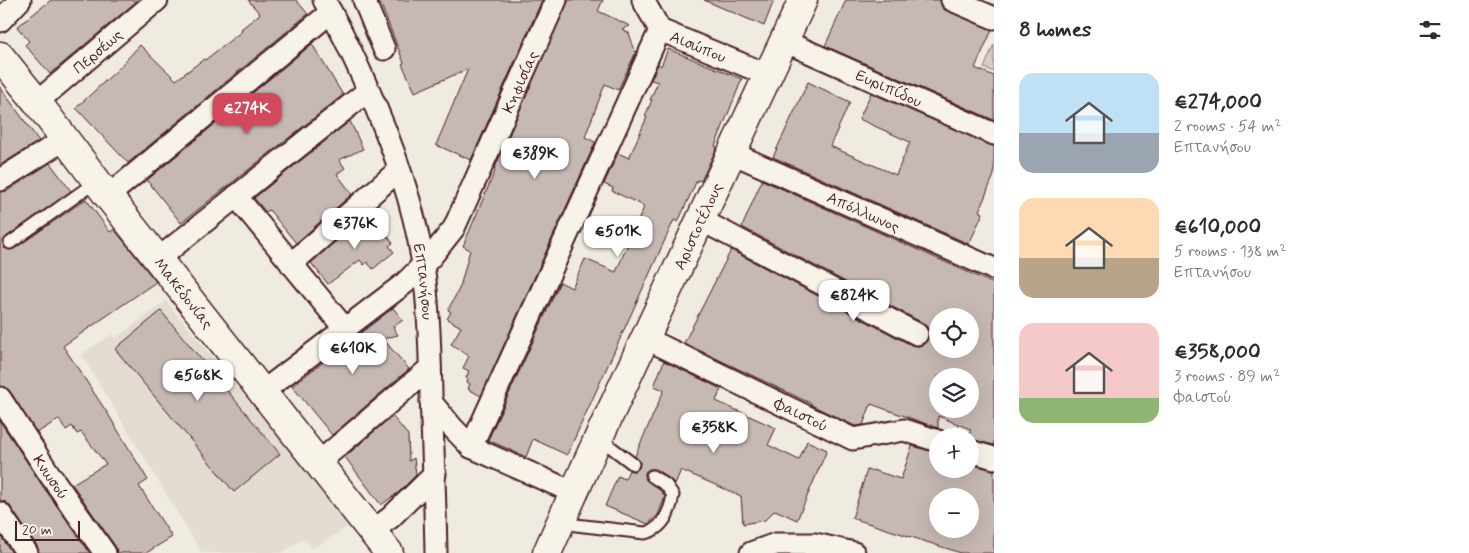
<!DOCTYPE html>
<meta charset="utf-8">
<style>
:root{--surface:#fff;--page:#f7f7f7;--text:#2b2b33;--muted:#7c7c81;--accent:#d1495b}
body{margin:0;font-family:Mynerve,sans-serif;background:var(--page);color:var(--text);height:100vh;display:flex;flex-direction:column;font-size:19px;white-space:nowrap}
*{box-sizing:border-box;margin:0}
p{font-size:16px;color:var(--muted)}
.icon{flex:none;width:28px;height:28px;fill:none;stroke:currentColor;stroke-width:2;stroke-linecap:round;stroke-linejoin:round}
.map{position:relative;flex:1;overflow:hidden}
.drawer{display:flex;flex-direction:column;background:var(--surface);width:475px}
.drawer>*{flex:none}
.fabs{position:absolute;left:929px;top:308px;display:grid;gap:10px}
.fabs a{display:grid;place-items:center;width:50px;height:50px;border-radius:50%;background:var(--surface);box-shadow:0 5px 20px #0002;font-size:25px}
.scale{position:absolute;left:15px;bottom:12px;width:65px;box-sizing:border-box;padding-left:5px;border:2px solid #4a1f2b;border-top:0;font-size:14px;line-height:18px;white-space:nowrap;color:#4a1f2b;-webkit-text-stroke:4px #f7f3e8;paint-order:stroke}
.price{position:absolute;translate:-50% -42px;padding:0 11px;border-radius:10px;background:#fff;color:#222;font-size:16px;line-height:32px;filter:drop-shadow(0 1px 2px #0008)}
.price::after{content:'';position:absolute;left:50%;top:30px;width:15px;height:11px;margin-left:-8px;background:inherit;clip-path:polygon(0 0,100% 0,50% 100%)}
.price.selected{background:var(--accent);color:#fff}
ul{padding:0;list-style:none}
li{display:flex;align-items:center;gap:15px;height:125px;padding:0 25px}
li span{display:grid;place-items:center;flex:none;width:140px;height:100px;border-radius:15px;color:#555}
li>.icon{margin-inline-start:auto}
span .icon{width:60px;height:60px;fill:#fffc;stroke-width:1}
li b{font-size:21px}
h2{display:flex;justify-content:space-between;align-items:center;height:60px;padding:0 25px;font-size:21px}
main{display:flex;flex:1;min-height:0}
.map>svg:first-child{display:block}
</style>
<main>
<div class="map">
<svg width="994" height="553" viewBox="0 0 994 553">
<rect width="100%" height="100%" fill="#f0ebe0"/>
<filter id="ink" filterUnits="userSpaceOnUse"><feTurbulence type="fractalNoise" baseFrequency=".02" numOctaves="2"/><feDisplacementMap in="SourceGraphic" scale="10" xChannelSelector="R" yChannelSelector="G"/><feConvolveMatrix kernelMatrix="1 2 1 2 8 2 1 2 1" color-interpolation-filters="sRGB"/></filter>
<g filter="url(#ink)">
<path fill="#e3dcd2" d="M166 301 351 525 312 549 304 539 281 553H202L81 354 113 334 116 338Z"/>
<path fill="#d8cdc6" stroke="#917678" d="M994 44V72L984 68Z"/>
<g fill="#c6b8b3" stroke="#4a1f2b" fill-rule="evenodd">
<path d="M51 0H138L50 74 25 45 29 41 17 27Z"/>
<path d="M248 0H296L308 14 128 163 76 108 116 71 140 45 176 80 204 59 205 60 242 31 241 29 260 14Z"/>
<path d="M379 0H542L471 160 436 145 468 69 415 92 402 64 404 63Z"/>
<path d="M568 0H603L598 11 630 26 622 29 629 33 635 51 636 52 618 90 605 84 585 137 595 142V143L481 396 468 389 470 384 467 382 468 379 466 378 469 371 463 368 469 356 451 344 461 327 447 319 451 312 448 310 460 287 470 250 463 246 495 171 494 170Z"/>
<path d="M704 0H774L764 26Z"/>
<path d="M846 0H940L942 7 947 11 992 30 975 68 994 76V120L825 46Z"/>
<path d="M312 44 343 95 181 223 147 180Z"/>
<path d="M668 49 742 79 715 146 717 147 701 181 697 180 678 222 674 220 567 455 533 439 526 457 488 440 560 282 572 288 585 259 616 272 644 207 642 206V205L612 191 613 188 604 184 618 153 629 158 647 117 645 116 652 100H650L658 82 651 80 658 64 661 66Z"/>
<path d="M808 82 850 102 830 146 896 175 910 142 859 119 871 93 994 146V175L979 211 983 213 969 244 773 157Z"/>
<path d="M0 87 39 141 0 165Z"/>
<path d="M350 121 363 149 339 160 345 168 337 174 352 194 296 243 269 210 266 212 254 198Z"/>
<path d="M50 163 71 191 6 237 3 243 4 248 10 250 14 249 86 199 110 232 114 229 156 282 63 346 108 414 148 480 139 486 172 537 146 553H117L115 546 72 484 106 464 81 432 77 434 72 426 66 430 59 419 37 433 10 391 6 387 0 386V192L7 191Z"/>
<path d="M762 180 994 284V445L970 439V429L938 416V428L871 404 863 425 855 426 811 405 812 404 684 343 731 250 911 345 917 346 923 345 928 339 929 334 928 328 923 323 742 227ZM938 316H970V349H938ZM938 376H970V409H938Z"/>
<path d="M368 213 393 243 389 246 394 252 373 269 367 262 364 265 360 260 328 284 311 263Z"/>
<path d="M393 308 403 320 393 327 398 335 383 339 409 369 332 435 292 386Z"/>
<path d="M161 311 280 454 234 492 115 349Z"/>
<path d="M664 361 721 389 716 401 776 428 768 445 799 460 807 441 827 450 797 520 775 510 765 520 743 524 741 496 681 470 675 484 670 479 656 469H649L645 472 646 480 661 491 665 497 658 515 648 524 605 506 618 476 625 479 629 470 635 471 639 468 640 462 635 456 664 390 654 386Z"/>
<path d="M392 416 408 435 409 461 414 458 416 475 399 492 381 505 345 457Z"/>
<path d="M0 421 40 482 90 553H39L37 546 10 506 6 502 0 501Z"/>
<path d="M912 446 938 453V469H970V464L994 470V553H961L852 518 867 470 871 471 872 470 901 479ZM938 496H970V529H938Z"/>
<path d="M0 535 12 553H0Z"/>
</g>
<g fill="none" stroke-linecap="round" stroke-linejoin="round">
<defs>
<g id="service">
<path d="M10 243 97 181"/>
<path d="M599 438 633 464"/>
<path d="M576 525 645 533C663 529 670 513 673 495L666 485 652 476"/>
</g>
<g id="minor">
<path id="s1" d="M324 0C339 25 351 51 363 78 390 137 414 200 423 265 429 307 430 351 431 394 433 447 435 500 436 553"/>
<path d="M364 0 384 49"/>
<path id="s2" d="M643 0 660 30 768 75"/>
<path d="M952 0 994 18"/>
<path d="M0 21 20 0"/>
<path id="s3" d="M784 41 994 134"/>
<path id="s4" d="M37 102 157 0"/>
<path id="s5" d="M732 153 994 269"/>
<path d="M0 180 65 139"/>
<path d="M108 196 331 12"/>
<path d="M236 196 345 329"/>
<path d="M701 220 917 334"/>
<path d="M158 259 369 90"/>
<path d="M291 264 399 170"/>
<path id="s6" d="M645 338 853 439 904 430 938 441"/>
<path id="s7" d="M262 392 405 283 431 257 454 228 556 0"/>
<path id="s8" d="M0 398 50 475 105 553"/>
<path d="M431 402 452 427 471 447 575 493"/>
<path d="M471 447 660 30"/>
<path d="M970 451 994 458"/>
<path d="M318 463 430 368"/>
<path d="M0 513 27 553"/>
<path d="M369 527 380 525 390 518 435 474"/>
<path d="M751 553 776 544H815L854 553"/>
</g>
<g id="tertiary">
<path id="s9" d="M0 56 37 102 108 196 389 553"/>
</g>
<g id="secondary">
<path id="s10" d="M547 553 592 452 803 0"/>
</g>
</defs>
<use href="#service" stroke="#4a1f2b" stroke-width="15"/>
<use href="#minor" stroke="#4a1f2b" stroke-width="25"/>
<use href="#tertiary" stroke="#4a1f2b" stroke-width="31"/>
<use href="#secondary" stroke="#4a1f2b" stroke-width="31"/>
<use href="#service" stroke="#f7f3e8" stroke-width="11"/>
<use href="#minor" stroke="#f7f3e8" stroke-width="21"/>
<use href="#tertiary" stroke="#f7f3e8" stroke-width="28"/>
<use href="#secondary" stroke="#f7f3e8" stroke-width="28"/>
</g>
</g>
<g text-anchor="middle" stroke-width="4" stroke-linejoin="round" paint-order="stroke">
<g font-size="16" fill="#4a1f2b" stroke="#f7f3e8">
<text dy="6" stroke="none"><textPath href="#s2" startOffset="76">Αισώπου</textPath></text>
<text dy="6" stroke="none"><textPath href="#s4" startOffset="79">Περσέως</textPath></text>
<text dy="6" stroke="none"><textPath href="#s7" startOffset="414">Κηφισίας</textPath></text>
<text dy="6" stroke="none"><textPath href="#s3" startOffset="115">Ευριπίδου</textPath></text>
<text dy="6" stroke="none"><textPath href="#s5" startOffset="144">Απόλλωνος</textPath></text>
<text dy="6" stroke="none"><textPath href="#s10" startOffset="360">Αριστοτέλους</textPath></text>
<text dy="6" stroke="none"><textPath href="#s1" startOffset="301">Επτανήσου</textPath></text>
<text dy="6" stroke="none"><textPath href="#s9" startOffset="300">Μακεδονίας</textPath></text>
<text dy="6" stroke="none"><textPath href="#s6" startOffset="174">Φαιστού</textPath></text>
<text dy="6" stroke="none"><textPath href="#s8" startOffset="94">Κνωσού</textPath></text>
</g>
</g>
</svg>
<div class="fabs">
<a><svg class="icon" aria-label="locate" viewBox="0 0 24 24"><circle cx="12" cy="12" r="6"/><path d="M12 2v4M12 18v4M2 12h4M18 12h4"/></svg></a>
<a><svg class="icon" aria-label="layers" viewBox="0 0 24 24"><path d="M12 4l9 5-9 5-9-5zM3 14l9 5 9-5"/></svg></a>
<a>+</a>
<a>−</a>
</div>
<div class="scale">20 m</div>
<b class="price selected" style="left:247px;top:135px">€274K</b>
<b class="price" style="left:535px;top:180px">€389K</b>
<b class="price" style="left:355px;top:250px">€376K</b>
<b class="price" style="left:618px;top:258px">€501K</b>
<b class="price" style="left:854px;top:322px">€824K</b>
<b class="price" style="left:353px;top:375px">€610K</b>
<b class="price" style="left:198px;top:402px">€568K</b>
<b class="price" style="left:714px;top:454px">€358K</b>
</div>
<section class="drawer">
<h2>8 homes<svg class="icon" aria-label="filters" viewBox="0 0 24 24"><path d="M4 7h16M4 17h16"/><circle cx="9" cy="7" r="2"/><circle cx="15" cy="17" r="2"/></svg></h2>
<ul>
<li><span style="background:linear-gradient(#bfe0f5 60%,#9aa5b1 0)"><svg class="icon" aria-label="home" viewBox="0 0 24 24"><path d="M3 11l9-7 9 7M6 9v11h12V9"/></svg></span><div><b>€274,000</b><p>2 rooms · 54 m²</p><p>Επτανήσου</p></div></li>
<li><span style="background:linear-gradient(#ffd9b3 60%,#b9a48a 0)"><svg class="icon" aria-label="home" viewBox="0 0 24 24"><path d="M3 11l9-7 9 7M6 9v11h12V9"/></svg></span><div><b>€610,000</b><p>5 rooms · 138 m²</p><p>Επτανήσου</p></div></li>
<li><span style="background:linear-gradient(#f6c9c9 75%,#8fb573 0)"><svg class="icon" aria-label="home" viewBox="0 0 24 24"><path d="M3 11l9-7 9 7M6 9v11h12V9"/></svg></span><div><b>€358,000</b><p>3 rooms · 89 m²</p><p>Φαιστού</p></div></li>
</ul>
</section>
</main>
